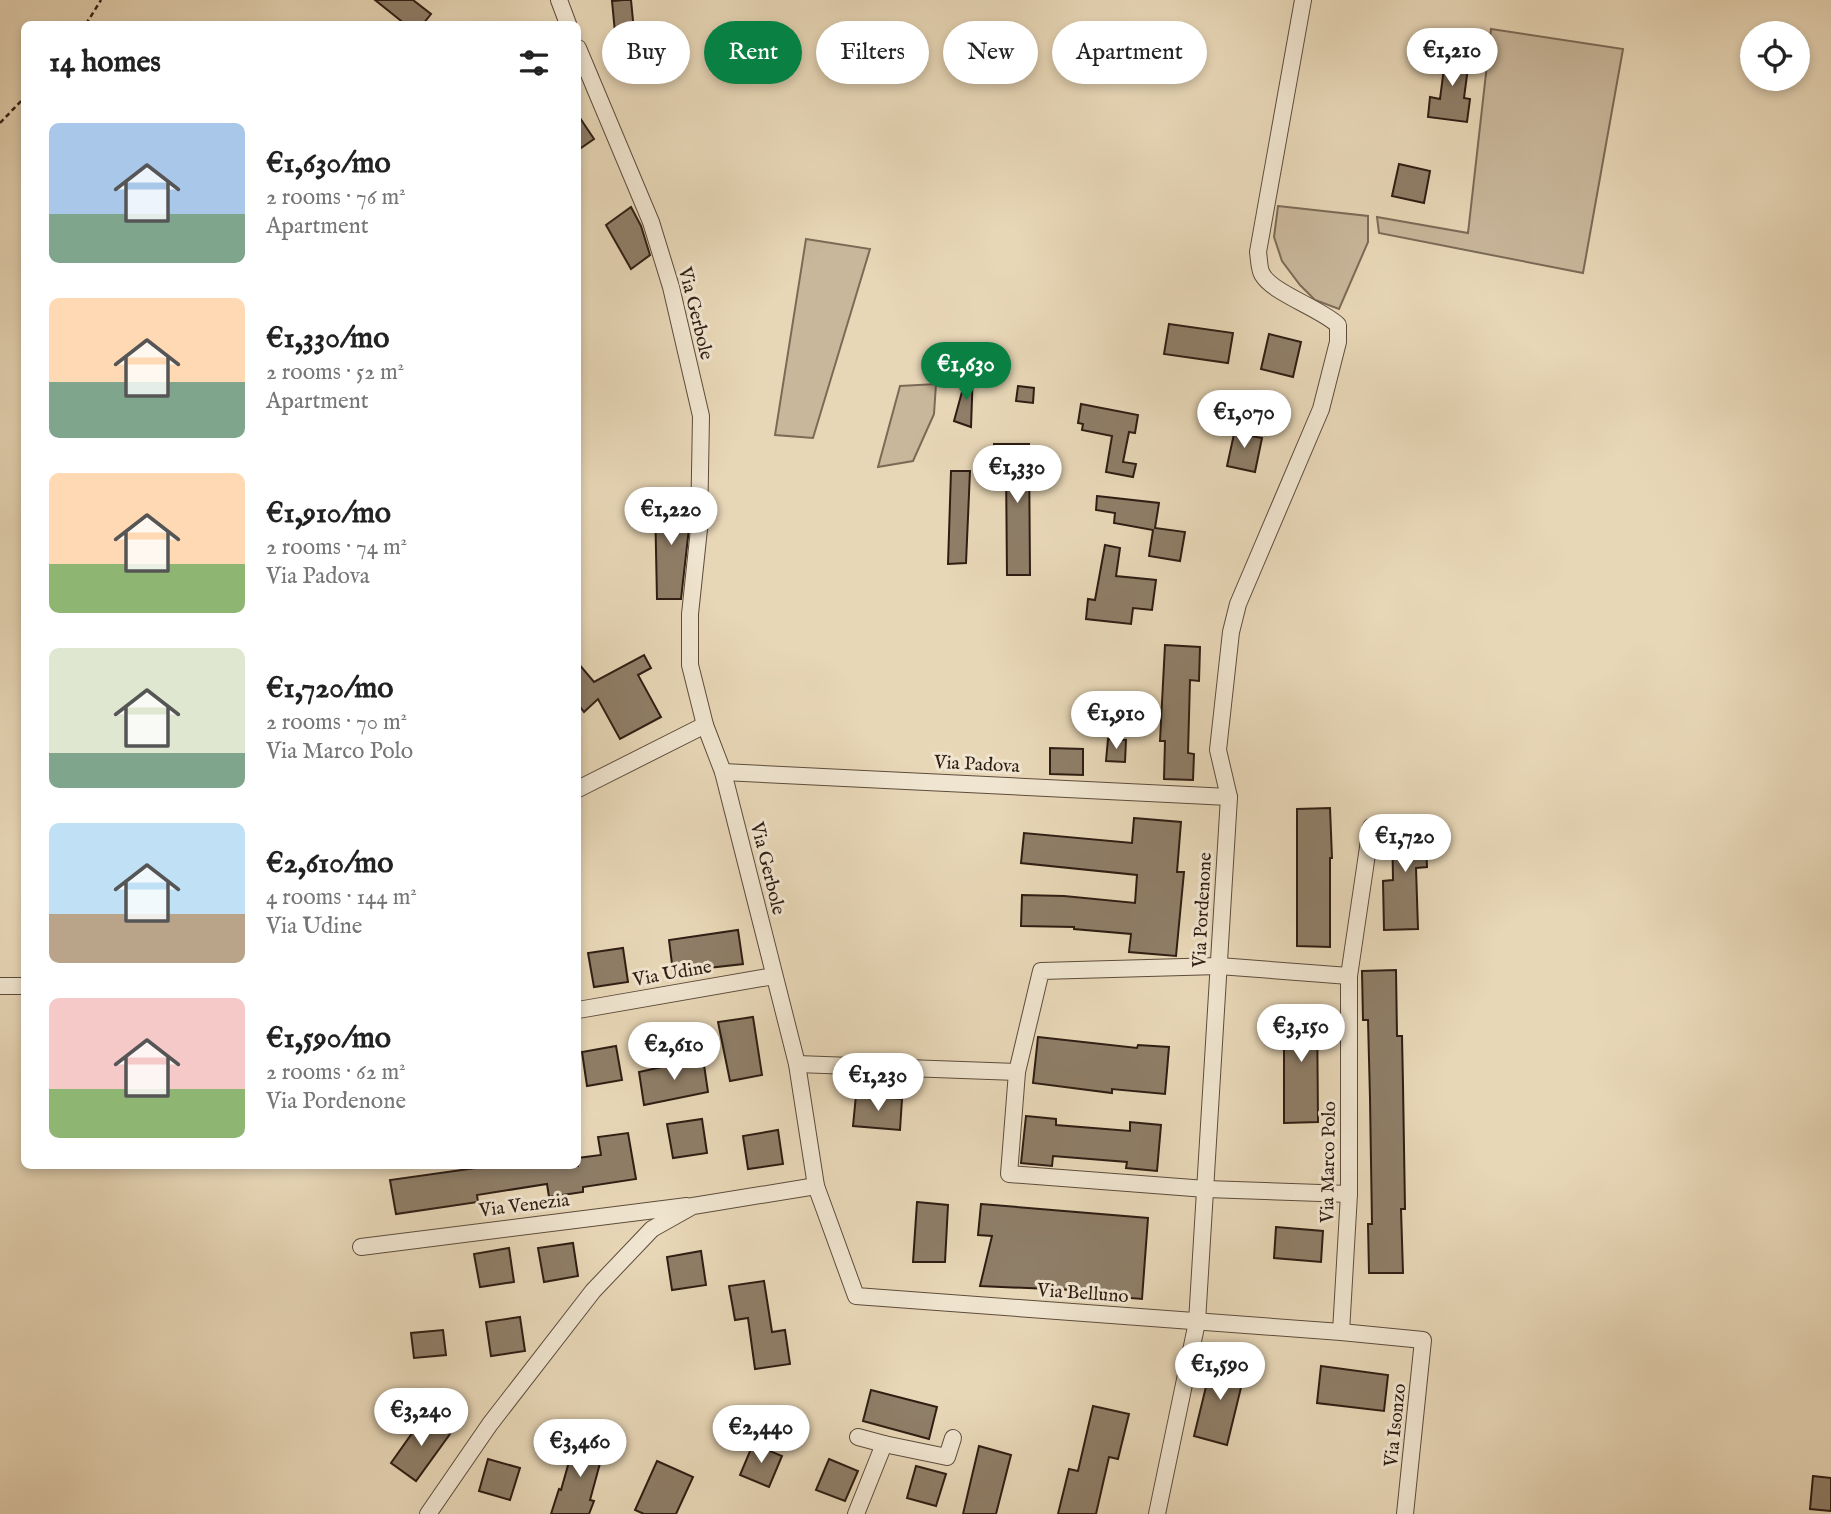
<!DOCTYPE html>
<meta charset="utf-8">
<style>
:root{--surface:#fff;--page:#f2f2f2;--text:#222;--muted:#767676;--accent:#0b8043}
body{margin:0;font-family:"IM FELL English",serif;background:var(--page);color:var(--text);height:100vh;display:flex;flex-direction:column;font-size:26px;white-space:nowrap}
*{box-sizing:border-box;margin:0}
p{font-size:23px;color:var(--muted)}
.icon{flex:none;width:38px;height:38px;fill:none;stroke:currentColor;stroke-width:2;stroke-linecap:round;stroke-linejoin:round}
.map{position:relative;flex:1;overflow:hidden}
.panel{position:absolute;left:21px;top:21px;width:560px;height:1148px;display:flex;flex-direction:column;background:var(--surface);border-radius:10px;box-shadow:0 4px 10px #0003}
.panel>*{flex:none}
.guide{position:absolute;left:602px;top:21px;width:665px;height:63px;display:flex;gap:14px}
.controls{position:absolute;left:1740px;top:21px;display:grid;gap:14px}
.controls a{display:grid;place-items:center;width:70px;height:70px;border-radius:50%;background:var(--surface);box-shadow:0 4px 10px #0003;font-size:35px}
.price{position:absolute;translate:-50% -60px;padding:0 16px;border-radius:24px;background:#fff;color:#222;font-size:23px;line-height:46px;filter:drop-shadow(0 2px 4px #0008)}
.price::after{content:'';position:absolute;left:50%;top:42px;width:21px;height:16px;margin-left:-10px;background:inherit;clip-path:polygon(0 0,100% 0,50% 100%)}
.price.selected{background:var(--accent);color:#fff}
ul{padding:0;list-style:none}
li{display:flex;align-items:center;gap:21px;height:175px;padding:0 28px}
li span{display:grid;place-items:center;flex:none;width:196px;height:140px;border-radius:10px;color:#555}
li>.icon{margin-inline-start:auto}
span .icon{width:84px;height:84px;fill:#fffc;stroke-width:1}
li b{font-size:30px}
h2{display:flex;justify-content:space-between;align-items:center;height:84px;padding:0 28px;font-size:30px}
.chip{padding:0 24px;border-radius:32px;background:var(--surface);box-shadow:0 4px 10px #0003;font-size:24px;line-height:63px}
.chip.selected{background:var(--accent);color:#fff}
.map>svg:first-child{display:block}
</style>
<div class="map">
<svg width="1831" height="1514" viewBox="0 0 1831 1514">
<rect width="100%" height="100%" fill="#e8d7b7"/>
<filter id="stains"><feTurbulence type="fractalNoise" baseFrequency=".00286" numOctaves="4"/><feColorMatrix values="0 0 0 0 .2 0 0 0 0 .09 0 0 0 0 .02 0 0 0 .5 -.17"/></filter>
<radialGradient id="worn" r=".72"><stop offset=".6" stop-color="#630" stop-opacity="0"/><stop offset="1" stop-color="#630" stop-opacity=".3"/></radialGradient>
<g fill="#c9b79b" stroke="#7c6a57" stroke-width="2">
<path d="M1491 29 1623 49 1583 273 1379 233 1377 217 1468 233Z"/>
<path d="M1278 206 1368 216V242L1339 309 1315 300 1300 285 1282 261 1274 237Z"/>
<path d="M806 239 870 249 813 438 775 435Z"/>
<path d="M936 384 934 414 913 461 878 467 900 386Z"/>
</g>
<g fill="#8f7e68" stroke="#2f1d13" stroke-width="2">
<path d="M375 0H413L431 14 423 24H405Z"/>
<path d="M624 0H631L635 41 616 43 612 1Z"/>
<path d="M1443 48 1470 52 1464 98 1470 99 1467 122 1428 117 1430 97 1440 99 1444 68 1440 67Z"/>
<path d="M578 115 594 139 578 150Z"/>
<path d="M1399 164 1430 171 1424 203 1392 196Z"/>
<path d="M631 207 641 226 650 255 631 269 606 225Z"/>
<path d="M1169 324 1233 333 1228 363 1164 354Z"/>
<path d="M1269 334 1301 342 1293 377 1261 369Z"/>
<path d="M968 370 973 371 971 427 954 421Z"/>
<path d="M1018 386 1034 388 1033 403 1016 401Z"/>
<path d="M1081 404 1138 415 1135 433 1129 432 1123 462 1136 464 1133 477 1106 472 1112 436 1082 430 1083 424 1078 423Z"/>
<path d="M1236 425 1253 428 1251 436 1262 438 1255 472 1227 466Z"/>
<path d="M994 444H1029L1030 575H1007L1006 465H994Z"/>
<path d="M951 471H970L966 563 948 564Z"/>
<path d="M1097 496 1159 503 1155 528 1185 532 1180 561 1149 556 1153 530 1114 523 1115 513 1096 510Z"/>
<path d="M689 500V528L681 599H657L655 502Z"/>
<path d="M1105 545 1120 548 1116 576 1156 580 1152 610 1133 608 1131 624 1086 619 1088 599 1095 600Z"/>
<path d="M1165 645 1200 647 1199 681 1190 680 1188 753 1194 754 1193 780 1164 779 1165 741H1160Z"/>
<path d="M644 655 651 668 638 675 661 717 620 739 598 699 584 712 578 704V663L594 682Z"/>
<path d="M1108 739 1126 740 1125 762 1106 761Z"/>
<path d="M1050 748 1083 749V775L1050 774Z"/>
<path d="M1330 808 1332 858H1330V947L1297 946V809Z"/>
<path d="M1134 818 1181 822 1177 872H1184L1176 956 1129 952 1131 934 1074 929V927L1021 926 1022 895 1064 896 1135 903 1137 875 1021 863 1024 833 1132 843Z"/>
<path d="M1425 818 1427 867 1416 868 1418 929 1384 930 1383 881 1393 880 1392 819Z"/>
<path d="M738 930 743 964 673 972 669 940Z"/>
<path d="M623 948 628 982 594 987 588 953Z"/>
<path d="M1396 970 1397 1036H1402L1403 1085 1405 1209H1401L1403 1273H1369L1368 1224H1372L1370 1098 1368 1020H1363L1362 971Z"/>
<path d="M1284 1005H1317L1318 1122 1284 1123Z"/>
<path d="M753 1017 762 1075 730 1081 718 1022Z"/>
<path d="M1038 1037 1137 1048 1138 1045 1169 1047 1165 1094 1112 1089V1093L1033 1083Z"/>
<path d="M616 1046 622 1080 587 1086 582 1052Z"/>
<path d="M703 1058 708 1092 644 1105 639 1072Z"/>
<path d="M856 1095 902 1099 900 1130 853 1126Z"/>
<path d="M1026 1116 1056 1119V1125L1130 1131V1122L1161 1125 1157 1171 1126 1168 1127 1162 1053 1156 1052 1166 1021 1163Z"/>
<path d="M702 1119 707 1153 673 1158 667 1124Z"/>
<path d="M778 1130 783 1164 748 1169 743 1136Z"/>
<path d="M628 1133 636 1179 583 1187V1192L549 1197 547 1184 477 1195 478 1202 396 1214 390 1180 490 1166H578V1158L601 1155 598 1137Z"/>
<path d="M917 1202 948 1205 945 1262H913Z"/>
<path d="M981 1204 1148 1218 1142 1299 1095 1295 1096 1291 980 1286 992 1236 978 1235Z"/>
<path d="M1276 1227 1323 1231 1321 1262 1274 1258Z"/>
<path d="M573 1243 578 1276 544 1282 538 1248Z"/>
<path d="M509 1248 514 1282 480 1287 474 1254Z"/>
<path d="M701 1251 706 1285 672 1290 667 1257Z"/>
<path d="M764 1281 772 1332 785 1330 790 1364 755 1369 748 1318 735 1320 729 1286Z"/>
<path d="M520 1317 525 1351 491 1356 486 1322Z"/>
<path d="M443 1330 446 1355 414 1358 411 1333Z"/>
<path d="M1213 1358 1246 1367 1227 1445 1194 1436Z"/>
<path d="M1321 1366 1388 1375 1384 1411 1317 1403Z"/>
<path d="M871 1390 937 1407 929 1439 863 1421Z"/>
<path d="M1093 1406 1129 1414 1118 1459 1109 1457 1096 1514H1058L1069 1469 1078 1471Z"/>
<path d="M425 1415 450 1434 416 1481 391 1463Z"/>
<path d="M576 1437 605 1445 590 1500 594 1501 589 1514H551L559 1489 561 1490Z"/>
<path d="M753 1444 782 1456 769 1487 740 1475Z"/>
<path d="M979 1446 1011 1455 996 1514H963Z"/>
<path d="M488 1459 520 1468 510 1500 479 1491Z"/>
<path d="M829 1459 858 1471 845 1501 816 1490Z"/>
<path d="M657 1461 693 1477 676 1514H644L635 1510Z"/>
<path d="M916 1466 946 1474 936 1506 907 1498Z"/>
<path d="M1813 1476 1831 1478V1511L1810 1509Z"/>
</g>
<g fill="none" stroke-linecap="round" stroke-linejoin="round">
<defs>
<g id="street">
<path d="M559 0 568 24"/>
<path d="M578 48 651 222 671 287 701 416 699 529 690 614V665L705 725 723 772 797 1064 816 1186 856 1296 1341 1332 1423 1340 1405 1514"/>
<path d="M723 772 1229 797"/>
<path d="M578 789 705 725"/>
<path d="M0 986H24"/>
<path d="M578 1010 774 976"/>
<path d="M797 1064 1017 1072 1009 1174 1206 1189 1349 1194"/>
<path d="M1017 1072 1041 971 1219 966 1349 976"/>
<path d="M361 1247 687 1206"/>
<path d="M1341 1332 1349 1194V976L1371 827"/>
<path d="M884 1444 947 1457 953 1438"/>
<path d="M428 1514 490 1424 593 1291 652 1229 693 1206 816 1186"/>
<path d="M856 1514 884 1444 858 1437"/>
<path d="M1157 1514 1197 1322 1229 797 1218 750 1231 632 1238 604 1321 409 1338 342V325C1320 308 1272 293 1262 274 1259 269 1259 258 1258 252L1303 0"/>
</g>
</defs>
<use href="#street" stroke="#5d4c3c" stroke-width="18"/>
<g stroke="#2f1d13" stroke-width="2.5" stroke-dasharray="5 3.5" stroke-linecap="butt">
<path d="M86 24 101 0"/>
<path d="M0 123 24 98"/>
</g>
<use href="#street" stroke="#f0e5d0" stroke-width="16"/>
</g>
<g text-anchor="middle" stroke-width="6" stroke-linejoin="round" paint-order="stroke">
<g font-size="19" fill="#2f1d13" stroke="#f0e5d0">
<text transform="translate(697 313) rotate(76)" y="7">Via Gerbole</text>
<text transform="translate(977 763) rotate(3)" y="7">Via Padova</text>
<text transform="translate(769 868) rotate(76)" y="7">Via Gerbole</text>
<text transform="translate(1201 910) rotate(-87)" y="7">Via Pordenone</text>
<text transform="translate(672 972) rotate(-10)" y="7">Via Udine</text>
<text transform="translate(1327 1162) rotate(-89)" y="7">Via Marco Polo</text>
<text transform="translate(524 1204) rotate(-7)" y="7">Via Venezia</text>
<text transform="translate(1083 1292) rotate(4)" y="7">Via Belluno</text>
<text transform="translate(1394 1425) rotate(-84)" y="7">Via Isonzo</text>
</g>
</g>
<rect width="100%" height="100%" filter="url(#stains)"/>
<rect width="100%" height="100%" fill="url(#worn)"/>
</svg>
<div class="controls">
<a><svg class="icon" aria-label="locate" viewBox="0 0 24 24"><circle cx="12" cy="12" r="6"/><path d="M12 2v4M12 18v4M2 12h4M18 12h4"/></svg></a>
</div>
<b class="price" style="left:1452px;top:88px">€1,210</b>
<b class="price selected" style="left:966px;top:402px">€1,630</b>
<b class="price" style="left:1244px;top:450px">€1,070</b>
<b class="price" style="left:1017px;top:505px">€1,330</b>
<b class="price" style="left:671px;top:547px">€1,220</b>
<b class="price" style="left:1116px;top:751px">€1,910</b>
<b class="price" style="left:1405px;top:874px">€1,720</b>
<b class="price" style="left:1301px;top:1064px">€3,150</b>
<b class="price" style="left:674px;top:1082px">€2,610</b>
<b class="price" style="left:878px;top:1113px">€1,230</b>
<b class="price" style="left:1220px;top:1402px">€1,590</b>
<b class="price" style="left:421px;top:1448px">€3,240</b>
<b class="price" style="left:761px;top:1465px">€2,440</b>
<b class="price" style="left:580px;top:1479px">€3,460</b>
<div class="guide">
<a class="chip">Buy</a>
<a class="chip selected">Rent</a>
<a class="chip">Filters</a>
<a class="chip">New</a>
<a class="chip">Apartment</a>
</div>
<section class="panel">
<h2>14 homes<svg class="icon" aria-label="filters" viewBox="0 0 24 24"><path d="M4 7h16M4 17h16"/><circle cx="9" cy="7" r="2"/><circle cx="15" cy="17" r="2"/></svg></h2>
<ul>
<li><span style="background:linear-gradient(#a9c7e8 65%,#7fa58c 0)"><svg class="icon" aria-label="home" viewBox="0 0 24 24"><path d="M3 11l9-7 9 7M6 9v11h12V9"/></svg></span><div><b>€1,630/mo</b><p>2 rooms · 76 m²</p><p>Apartment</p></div></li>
<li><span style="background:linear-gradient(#ffd9b3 60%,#7fa58c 0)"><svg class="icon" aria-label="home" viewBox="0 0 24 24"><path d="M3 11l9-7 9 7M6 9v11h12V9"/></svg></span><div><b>€1,330/mo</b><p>2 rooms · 52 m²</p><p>Apartment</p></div></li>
<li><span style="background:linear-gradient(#ffd9b3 65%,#8fb573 0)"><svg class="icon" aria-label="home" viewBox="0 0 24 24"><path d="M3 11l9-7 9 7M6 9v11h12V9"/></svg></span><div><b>€1,910/mo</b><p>2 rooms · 74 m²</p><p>Via Padova</p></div></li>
<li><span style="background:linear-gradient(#dfe7d0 75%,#7fa58c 0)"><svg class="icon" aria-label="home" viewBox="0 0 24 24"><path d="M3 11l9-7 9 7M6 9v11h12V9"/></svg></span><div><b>€1,720/mo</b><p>2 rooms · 70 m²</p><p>Via Marco Polo</p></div></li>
<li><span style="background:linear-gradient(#bfe0f5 65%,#b9a48a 0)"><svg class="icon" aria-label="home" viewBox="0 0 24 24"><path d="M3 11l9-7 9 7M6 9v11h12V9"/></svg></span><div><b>€2,610/mo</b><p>4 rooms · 144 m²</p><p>Via Udine</p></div></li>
<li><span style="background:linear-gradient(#f6c9c9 65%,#8fb573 0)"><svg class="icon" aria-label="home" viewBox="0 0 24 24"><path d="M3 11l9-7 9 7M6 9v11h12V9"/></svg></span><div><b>€1,590/mo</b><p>2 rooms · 62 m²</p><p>Via Pordenone</p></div></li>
</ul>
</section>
</div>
